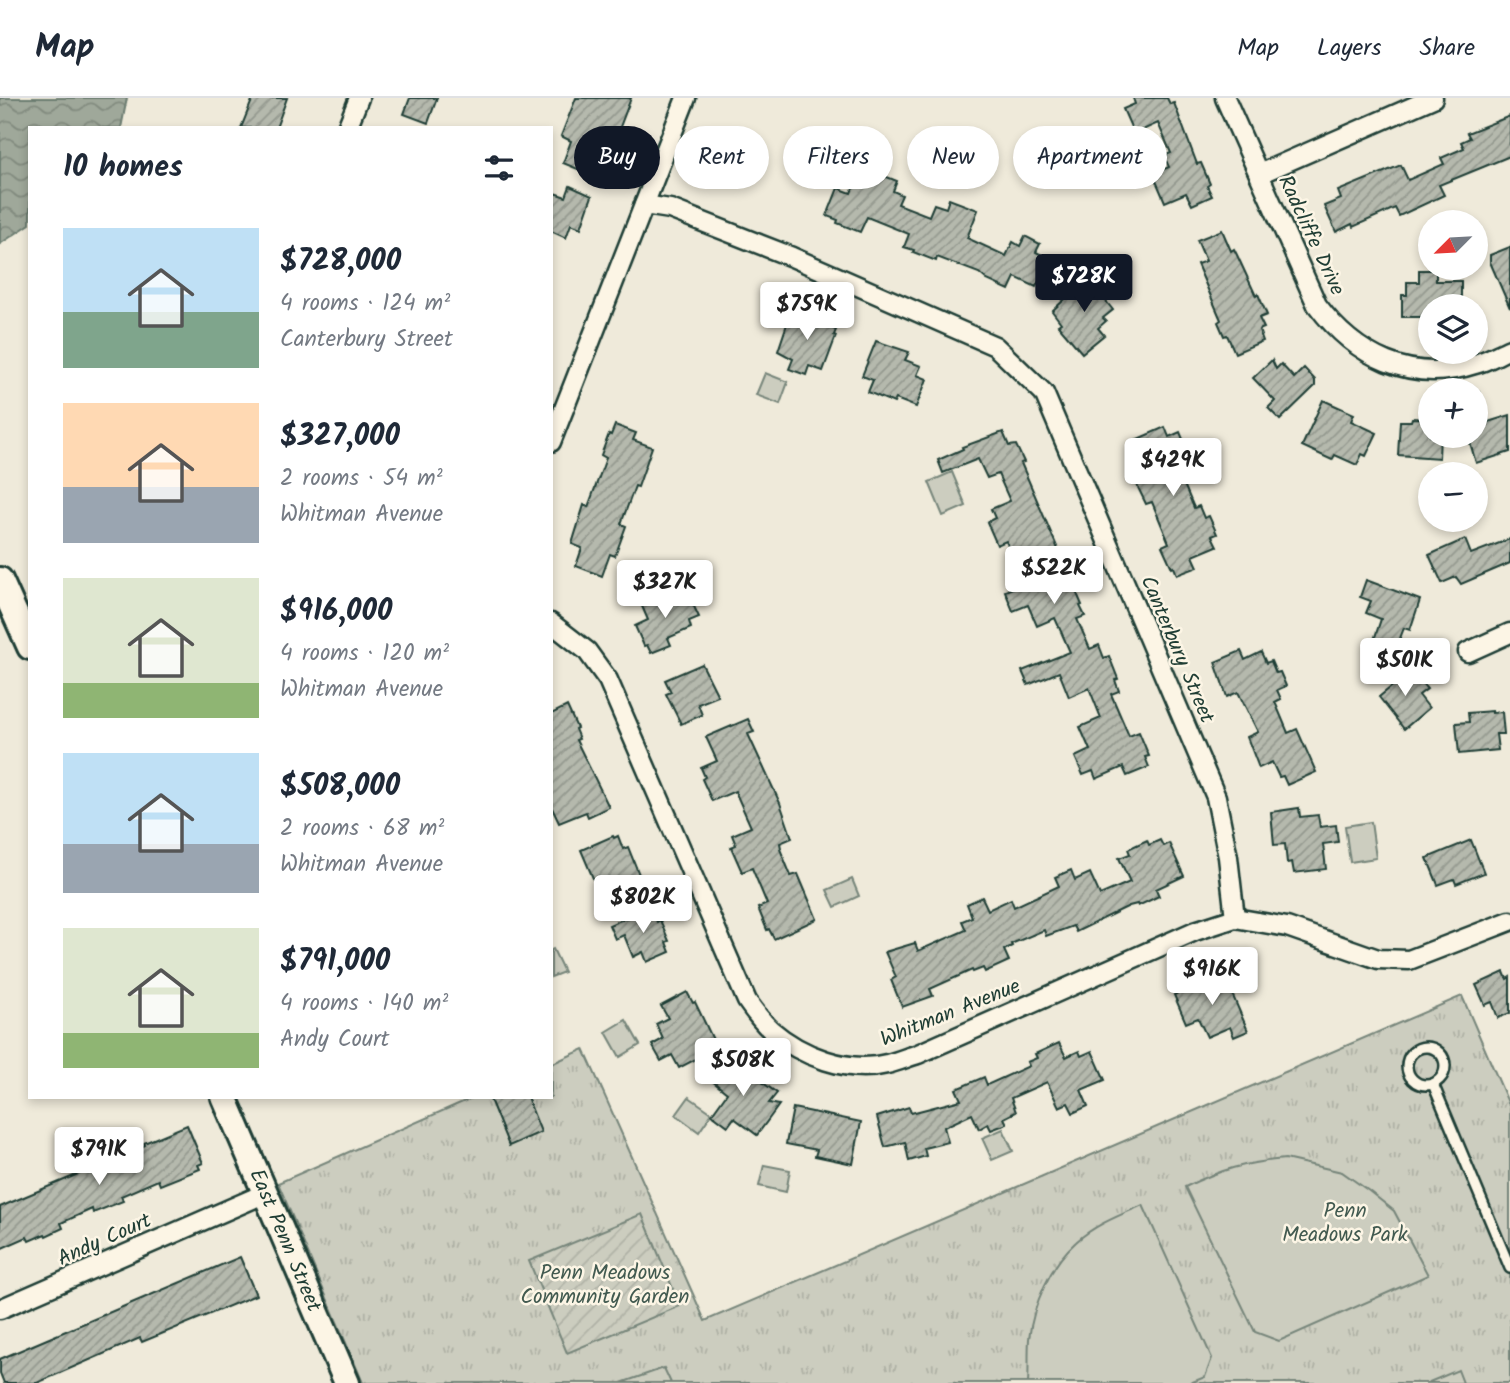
<!DOCTYPE html>
<meta charset="utf-8">
<style>
:root{--surface:#fff;--page:#f6f6f7;--text:#1f2937;--muted:#747a83;--line:#e0e1e3;--accent:#111827}
body{margin:0;font-family:Kalam,sans-serif;background:var(--page);color:var(--text);height:100vh;display:flex;flex-direction:column;font-size:26px;white-space:nowrap}
*{box-sizing:border-box;margin:0}
p{font-size:23px;color:var(--muted)}
.icon{flex:none;width:38px;height:38px;fill:none;stroke:currentColor;stroke-width:2;stroke-linecap:round;stroke-linejoin:round}
.map{position:relative;flex:1;overflow:hidden}
.side{position:absolute;left:28px;top:28px;width:525px;height:973px;display:flex;flex-direction:column;background:var(--surface);border-radius:0px;box-shadow:0 4px 10px #0003}
.side>*{flex:none}
.banner{position:absolute;left:574px;top:28px;width:665px;height:63px;display:flex;gap:14px}
.needle{width:46px;rotate:246deg}
.fabs{position:absolute;left:1418px;top:112px;display:grid;gap:14px}
.fabs a{display:grid;place-items:center;width:70px;height:70px;border-radius:50%;background:var(--surface);box-shadow:0 4px 10px #0003;font-size:35px}
.price{position:absolute;translate:-50% -60px;padding:0 16px;border-radius:7px;background:#fff;color:#222;font-size:23px;line-height:46px;filter:drop-shadow(0 2px 4px #0008)}
.price::after{content:'';position:absolute;left:50%;top:42px;width:21px;height:16px;margin-left:-10px;background:inherit;clip-path:polygon(0 0,100% 0,50% 100%)}
.price.on{background:var(--accent);color:#fff}
ul{padding:0;list-style:none}
li{display:flex;align-items:center;gap:21px;height:175px;padding:0 35px}
li span{display:grid;place-items:center;flex:none;width:196px;height:140px;border-radius:0px;color:#555}
li>.icon{margin-inline-start:auto}
span .icon{width:84px;height:84px;fill:#fffc;stroke-width:1}
li b{font-size:30px}
h2{display:flex;justify-content:space-between;align-items:center;height:84px;padding:0 35px;font-size:30px}
.tag{padding:0 24px;border-radius:32px;background:var(--surface);box-shadow:0 4px 10px #0003;font-size:24px;line-height:63px}
.tag.on{background:var(--accent);color:#fff}
header{display:flex;align-items:center;gap:42px;box-sizing:border-box;height:98px;padding:0 35px;background:var(--surface);border-bottom:2px solid var(--line)}
header strong{font-size:33px}
nav{display:flex;gap:38px;margin-inline-start:auto;font-size:24px}
.map>svg:first-child{display:block}
</style>
<header>
<strong>Map</strong>
<nav><a>Map</a><a>Layers</a><a>Share</a></nav>
</header>
<div class="map">
<svg width="1510" height="1285" viewBox="0 0 1510 1285">
<defs>
<pattern id="park-tufts" width="24" height="20" patternUnits="userSpaceOnUse" patternTransform="scale(1.75)"><rect width="24" height="20" fill="#cccdbf"/><path d="M3 7l-1-3M5 7V3M7 7l1-3M15 17l-1-3M17 17v-4M19 17l1-3" fill="none" stroke="#afb1a5"/></pattern>
<pattern id="garden-furrows" width="10" height="10" patternUnits="userSpaceOnUse" patternTransform="scale(1.75)"><rect width="10" height="10" fill="#cccdbf"/><path d="M-1 1l2-2M0 10L10 0M9 11l2-2" fill="none" stroke="#afb1a5"/></pattern>
<pattern id="water-waves" width="16" height="10" patternUnits="userSpaceOnUse" patternTransform="scale(1.75)"><rect width="16" height="10" fill="#9fa89a"/><path d="M0 5q4-4 8 0t8 0" fill="none" stroke="#818a7e"/></pattern>
<pattern id="building-hatch" width="6" height="6" patternUnits="userSpaceOnUse" patternTransform="scale(1.75)"><rect width="6" height="6" fill="#b5b9ad"/><path d="M-1 1l2-2M0 6l6-6M5 7l2-2" fill="none" stroke="#93988e"/></pattern>
</defs>
<rect width="100%" height="100%" fill="#efeada"/>
<filter id="ink" filterUnits="userSpaceOnUse"><feTurbulence type="fractalNoise" baseFrequency=".0143" numOctaves="2"/><feDisplacementMap in="SourceGraphic" scale="14" xChannelSelector="R" yChannelSelector="G"/><feConvolveMatrix kernelMatrix="1 2 1 2 8 2 1 2 1" color-interpolation-filters="sRGB"/></filter>
<g filter="url(#ink)">
<path fill="url(#park-tufts)" stroke="#76857a" stroke-width="2" d="M1462 898 1510 1009V1285H363L278 1085 474 999H551V966L584 951 705 1223Z"/>
<path fill="url(#garden-furrows)" stroke="#76857a" stroke-width="2" d="M642 1116 680 1208 567 1255 529 1163Z"/>
<g fill="#cccdbf" stroke="#76857a" stroke-width="2">
<path d="M765 275 788 284 780 306 756 297Z"/>
<path d="M952 374 966 408 943 418 929 384Z"/>
<path d="M1371 724 1376 760 1350 764 1345 728Z"/>
<path d="M852 781 859 798 835 809 827 792Z"/>
<path d="M553 851 564 874 551 879V852Z"/>
<path d="M626 922 640 947 620 959 606 934Z"/>
<path d="M689 999 712 1015 699 1034 676 1017Z"/>
<path d="M1003 1031 1013 1053 992 1062 982 1040Z"/>
<path d="M1285 1061 1342 1074 1369 1093 1394 1113 1428 1177 1279 1243 1255 1234 1185 1089C1222 1071 1244 1065 1285 1061Z"/>
<path d="M764 1067 790 1072 786 1094 759 1088Z"/>
<path d="M1143 1107 1212 1260 1205 1279 1190 1285H1028C1029 1271 1028 1256 1029 1241 1033 1207 1050 1167 1076 1144 1094 1127 1120 1117 1143 1107Z"/>
<path d="M664 1270 671 1285H621Z"/>
<path d="M1458 1272 1463 1285H1427Z"/>
</g>
<path fill="url(#water-waves)" stroke="#6c7d71" stroke-width="2" d="M0 0H127L121 30H30V126L0 146Z"/>
<g fill="url(#building-hatch)" stroke="#1f3d34" stroke-width="2">
<path d="M253 0H287L276 30H241Z"/>
<path d="M410 0H437L428 25 404 16Z"/>
<path d="M576 0H631L610 55 600 51 590 76 563 65 571 43 561 38Z"/>
<path d="M1133 0H1167L1170 6 1174 5 1197 66 1201 65 1210 86 1207 88 1212 98 1192 107 1186 95 1165 104 1153 76 1169 69 1164 58 1171 55 1158 25 1134 36 1123 11 1135 6Z"/>
<path d="M1510 18V58L1439 87 1444 97 1399 118 1395 110 1353 129 1352 126 1336 134 1324 108 1341 101 1338 93 1401 67 1408 82 1444 66 1441 60 1464 50 1461 44 1470 40 1467 35Z"/>
<path d="M872 73 897 83 893 93 902 97 898 106 929 118 934 106 946 110 949 101 978 112 967 140 1006 158 1013 144 1020 148 1025 138 1040 146 1036 154 1050 161 1036 189 1015 179 1009 192 987 182 979 175 937 159 936 163 913 154 914 152 904 149 909 136 867 119 860 134 837 125 838 122 827 118 838 90 851 95 858 77 869 81Z"/>
<path d="M570 88 592 98 581 130 571 126 566 140 551 133V94L566 99Z"/>
<path d="M1222 132 1231 153 1234 151 1237 157 1256 198 1258 196 1267 217 1259 220 1264 230 1259 232 1263 243 1235 255 1227 237 1224 238 1218 224 1221 222 1197 166 1206 163 1197 142Z"/>
<path d="M1510 149V210L1490 164V157Z"/>
<path d="M1419 172H1436V183H1461V208H1430V219H1402V197H1407V184H1419Z"/>
<path d="M1087 181 1093 188 1101 181 1113 196 1105 202 1113 212 1103 220 1106 223 1098 230 1104 237 1082 255 1058 227 1061 225 1052 213Z"/>
<path d="M792 211 825 221 823 227 836 232 834 237 836 238 823 273 809 268 806 277 789 271 793 261 778 253Z"/>
<path d="M876 243 909 254 905 262 921 268 917 277 927 281 916 309 896 301 894 305 868 294 873 282 862 278Z"/>
<path d="M1272 262 1276 271 1281 266 1294 280 1304 270 1315 282V288L1280 322 1268 310 1275 303 1253 280Z"/>
<path d="M1479 294 1488 324 1510 317V354L1476 365 1468 338H1475V295Z"/>
<path d="M1323 302 1354 316 1351 323 1377 335 1366 358 1362 356 1357 367 1335 357 1332 362 1302 348Z"/>
<path d="M1412 320 1430 321V338H1440L1439 360 1398 357 1400 323H1411Z"/>
<path d="M615 327 636 335 633 342 652 349 638 389 635 388 621 426 626 428 615 458 610 456 602 478 576 468 582 450 572 446 584 407 588 409 606 360 601 357 609 336 611 337Z"/>
<path d="M1165 329 1169 339 1180 334 1191 360 1186 362 1191 372 1180 377 1194 410 1199 408 1204 420 1209 418 1217 436 1212 438 1217 448 1193 458 1198 469 1177 477 1174 469 1172 470 1162 448 1169 445 1152 404 1146 406 1130 373 1144 368 1133 343Z"/>
<path d="M1003 334 1009 348 1016 347 1024 364 1021 365 1082 507 1080 508 1085 518 1077 521 1090 551 1099 547 1104 560 1109 558 1118 581 1115 582 1119 593 1111 596 1129 638 1139 634 1149 658 1145 659 1149 669 1127 678 1123 669 1096 681 1093 673 1083 677 1075 659 1090 652 1080 629 1101 620 1089 590 1069 599 1059 574 1028 587 1022 573 1070 554 1055 520 1037 528 1028 507 1013 513 1005 493 1024 485 1006 443 997 447 987 424 995 420 991 411 1010 403 998 376 987 380 978 361 943 375 938 362 963 351 962 349Z"/>
<path d="M1465 441 1471 456 1510 441V465L1461 486 1456 479 1442 485 1429 457Z"/>
<path d="M1366 482 1420 502 1410 532 1404 530 1395 553 1373 545 1381 521 1366 515 1371 503 1360 499Z"/>
<path d="M676 490 683 506 691 502 699 519 689 523 691 530 668 540 671 547 651 555 647 547 644 548 635 528 648 522 641 506Z"/>
<path d="M1241 553 1245 562 1261 554 1266 565 1271 563 1276 575 1280 574 1286 588 1277 592 1281 601 1275 604 1288 635 1297 631 1316 674 1287 687 1283 678 1279 679 1272 664 1259 670 1247 639 1258 634 1238 594 1227 599 1215 564Z"/>
<path d="M702 566 718 598 698 606 702 617 681 626 666 596 671 594 665 582Z"/>
<path d="M1404 569 1410 577 1413 574 1427 591 1419 597 1429 610 1404 631 1379 599 1396 585 1391 579Z"/>
<path d="M567 608 577 630 575 631 579 641 576 642 609 709 588 719 586 714 559 725 551 708V616Z"/>
<path d="M1492 613V615L1502 614 1504 636H1496L1498 652 1459 656 1456 625 1469 624 1468 615Z"/>
<path d="M748 621 754 634 748 636 780 705 792 740 780 745 781 750 780 751 791 778 798 776 817 821 774 841 769 831 767 832 758 810 767 806 752 770 742 774 731 749 736 747 732 737 751 729 735 693 712 703 702 681 705 679 701 670 717 663 706 639Z"/>
<path d="M1299 710 1300 719 1318 717 1320 729 1336 727 1338 744 1323 746 1326 771 1294 775 1292 764 1287 765 1285 746 1274 747 1271 714Z"/>
<path d="M613 738 614 740 618 738 623 751 628 749 640 779 611 792 608 785 599 789 597 784 595 785 581 752Z"/>
<path d="M1147 742 1149 747 1160 742 1163 748 1169 745 1184 778 1156 791 1159 798 1138 808 1137 806 1129 808 1076 834 1073 828 1046 838 1044 832 1011 846 1012 848 1004 852 1009 863 985 874 983 870 973 874 972 872 930 891 933 898 902 909 891 882 896 879 885 854 915 845 918 853 966 832 962 823 972 819 967 806 982 799 988 812 1011 801 1014 809 1059 788 1055 779 1071 772 1075 782 1090 775 1100 797 1130 784 1119 760 1130 756 1128 751Z"/>
<path d="M1471 742 1484 775 1456 786 1454 781 1438 787 1427 760Z"/>
<path d="M651 809 657 824 660 822 669 843 666 844 670 854 647 864 643 854 633 859 624 837 615 841 609 827Z"/>
<path d="M1504 874 1507 881 1510 879V915L1498 920 1492 904 1485 907 1476 887Z"/>
<path d="M1220 879 1223 886 1227 884 1248 933 1234 939 1230 929 1207 939 1198 920 1186 925 1174 897 1204 881 1206 885Z"/>
<path d="M687 894 693 905 695 904 717 950 679 970 672 957 661 963 652 947 663 941 656 926 668 920 661 908Z"/>
<path d="M1059 945 1066 959 1079 953 1081 958 1092 953 1105 982 1081 992 1088 1008 1073 1015 1068 1005 1059 1009 1047 984 1011 1000 1016 1014 1004 1020 1007 1026 991 1032 988 1026 979 1031 972 1016 944 1029 948 1044 924 1050 926 1058 909 1063 905 1044 885 1049 877 1019 909 1009 911 1015 961 1002 956 991 984 979 987 987 1029 968 1027 964 1037 960 1035 956Z"/>
<path d="M727 961 735 967 736 965 777 995 769 1005 779 1007 757 1037 734 1020 728 1028 712 1016 727 995 711 982Z"/>
<path d="M489 999H527L541 1034 509 1048Z"/>
<path d="M793 1010 861 1024 853 1066 815 1058 817 1052 786 1046Z"/>
<path d="M187 1027 203 1065 198 1067 200 1071 160 1087 158 1082 121 1098 123 1103 93 1115 92 1111 61 1125 63 1130 46 1138 45 1136 29 1143 27 1139 0 1151V1109L95 1069 96 1071 136 1054 135 1052 145 1047 144 1045Z"/>
<path d="M240 1159 256 1197 142 1244 140 1240 37 1285H4L0 1275V1261Z"/>
</g>
<g fill="none" stroke-linecap="round" stroke-linejoin="round">
<defs>
<g id="lane">
<circle cx="1426" cy="968" r="19"/>
<path d="M1433 986 1510 1170"/>
</g>
<g id="street">
<path d="M1225 0 1317 207C1355 258 1411 287 1475 266 1487 263 1498 256 1510 251"/>
<path d="M347 30 359 0"/>
<path d="M1259 76 1433 0"/>
<path d="M644 107 670 111 792 159 995 248 1044 295 1216 699 1228 759 1235 820"/>
<path d="M551 344 686 0"/>
<path d="M551 525 587 553 608 582 747 903C754 913 762 924 771 932 801 958 848 976 887 966 897 964 908 959 918 956L1195 833 1235 820 1287 829 1378 861 1409 862 1510 823"/>
<path d="M1468 554 1510 535"/>
<path d="M0 1211 266 1095"/>
</g>
<g id="secondary">
<path d="M0 482 30 549"/>
<path d="M224 999 347 1285"/>
</g>
</defs>
<use href="#lane" stroke="#1f3d34" stroke-width="14"/>
<use href="#street" stroke="#1f3d34" stroke-width="23"/>
<use href="#secondary" stroke="#1f3d34" stroke-width="30"/>
<use href="#lane" stroke="#fcf5e5" stroke-width="9"/>
<use href="#street" stroke="#fcf5e5" stroke-width="18"/>
<use href="#secondary" stroke="#fcf5e5" stroke-width="24"/>
</g>
</g>
<g text-anchor="middle" stroke-width="5" stroke-linejoin="round" paint-order="stroke">
<g font-size="21" fill="#1f3d34" stroke="#fcf5e5">
<text transform="translate(1312 137) rotate(65)" y="7">Radcliffe Drive</text>
<text transform="translate(1178 551) rotate(67)" y="7">Canterbury Street</text>
<text transform="translate(950 914) rotate(-22)" y="7">Whitman Avenue</text>
<text transform="translate(104 1141) rotate(-24)" y="7">Andy Court</text>
<text transform="translate(286 1142) rotate(67)" y="7">East Penn Street</text>
</g>
<g font-size="21" fill="#425a50" stroke="#fcf5e5">
<text x="1345" y="1119">Penn<tspan x="1345" dy="24">Meadows Park</tspan></text>
<text x="605" y="1181">Penn Meadows<tspan x="605" dy="24">Community Garden</tspan></text>
</g>
</g>
</svg>
<div class="fabs">
<a><svg class="needle" viewBox="-14 -14 28 28"><path d="M0-13l5 13h-10z" fill="#e53935"/><path d="M0 13l5-13h-10z" fill="#747a83"/></svg></a>
<a><svg class="icon" aria-label="layers" viewBox="0 0 24 24"><path d="M12 4l9 5-9 5-9-5zM3 14l9 5 9-5"/></svg></a>
<a>+</a>
<a>−</a>
</div>
<b class="price on" style="left:1084px;top:216px">$728K</b>
<b class="price" style="left:807px;top:244px">$759K</b>
<b class="price" style="left:1173px;top:400px">$429K</b>
<b class="price" style="left:1054px;top:508px">$522K</b>
<b class="price" style="left:665px;top:522px">$327K</b>
<b class="price" style="left:1405px;top:600px">$501K</b>
<b class="price" style="left:643px;top:837px">$802K</b>
<b class="price" style="left:1212px;top:909px">$916K</b>
<b class="price" style="left:743px;top:1000px">$508K</b>
<b class="price" style="left:99px;top:1089px">$791K</b>
<div class="banner">
<a class="tag on">Buy</a>
<a class="tag">Rent</a>
<a class="tag">Filters</a>
<a class="tag">New</a>
<a class="tag">Apartment</a>
</div>
<section class="side">
<h2>10 homes<svg class="icon" aria-label="filters" viewBox="0 0 24 24"><path d="M4 7h16M4 17h16"/><circle cx="9" cy="7" r="2"/><circle cx="15" cy="17" r="2"/></svg></h2>
<ul>
<li><span style="background:linear-gradient(#bfe0f5 60%,#7fa58c 0)"><svg class="icon" aria-label="home" viewBox="0 0 24 24"><path d="M3 11l9-7 9 7M6 9v11h12V9"/></svg></span><div><b>$728,000</b><p>4 rooms · 124 m²</p><p>Canterbury Street</p></div></li>
<li><span style="background:linear-gradient(#ffd9b3 60%,#9aa5b1 0)"><svg class="icon" aria-label="home" viewBox="0 0 24 24"><path d="M3 11l9-7 9 7M6 9v11h12V9"/></svg></span><div><b>$327,000</b><p>2 rooms · 54 m²</p><p>Whitman Avenue</p></div></li>
<li><span style="background:linear-gradient(#dfe7d0 75%,#8fb573 0)"><svg class="icon" aria-label="home" viewBox="0 0 24 24"><path d="M3 11l9-7 9 7M6 9v11h12V9"/></svg></span><div><b>$916,000</b><p>4 rooms · 120 m²</p><p>Whitman Avenue</p></div></li>
<li><span style="background:linear-gradient(#bfe0f5 65%,#9aa5b1 0)"><svg class="icon" aria-label="home" viewBox="0 0 24 24"><path d="M3 11l9-7 9 7M6 9v11h12V9"/></svg></span><div><b>$508,000</b><p>2 rooms · 68 m²</p><p>Whitman Avenue</p></div></li>
<li><span style="background:linear-gradient(#dfe7d0 75%,#8fb573 0)"><svg class="icon" aria-label="home" viewBox="0 0 24 24"><path d="M3 11l9-7 9 7M6 9v11h12V9"/></svg></span><div><b>$791,000</b><p>4 rooms · 140 m²</p><p>Andy Court</p></div></li>
</ul>
</section>
</div>
